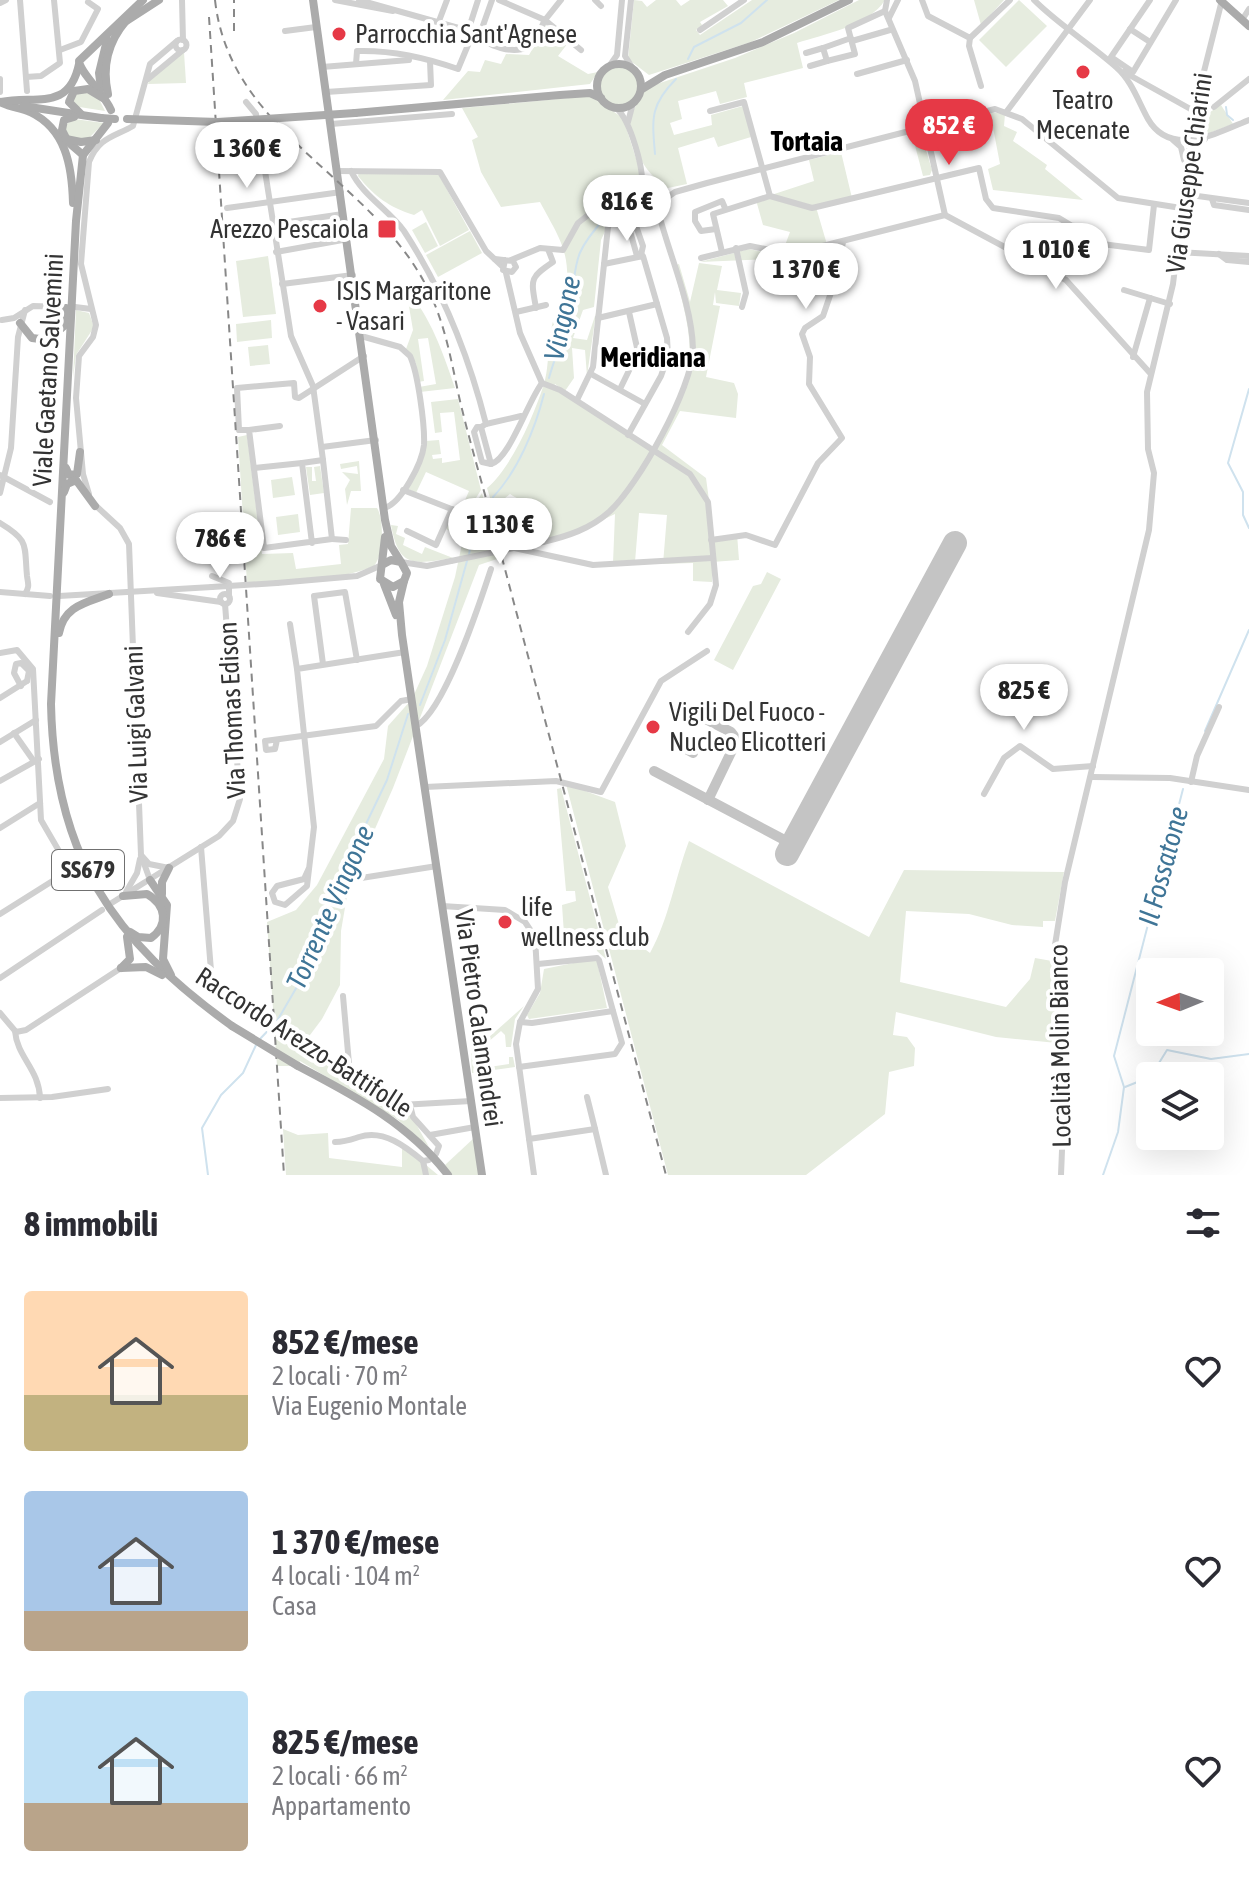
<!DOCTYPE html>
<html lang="it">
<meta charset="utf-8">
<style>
:root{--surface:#fff;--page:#f2f2f3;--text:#2b2b33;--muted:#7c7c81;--accent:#e63946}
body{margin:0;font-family:"Asap Condensed",sans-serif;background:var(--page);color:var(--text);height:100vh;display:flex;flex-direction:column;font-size:30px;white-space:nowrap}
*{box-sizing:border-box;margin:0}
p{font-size:26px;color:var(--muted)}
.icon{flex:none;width:44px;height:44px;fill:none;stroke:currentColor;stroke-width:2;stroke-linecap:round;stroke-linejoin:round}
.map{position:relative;height:1175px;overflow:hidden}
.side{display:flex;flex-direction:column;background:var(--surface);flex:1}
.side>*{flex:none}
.needle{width:52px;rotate:269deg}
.buttons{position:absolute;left:1136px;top:958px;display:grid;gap:16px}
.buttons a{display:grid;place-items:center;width:88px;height:88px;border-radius:8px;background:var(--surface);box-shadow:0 8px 32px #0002;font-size:40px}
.price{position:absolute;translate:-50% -68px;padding:0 18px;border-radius:28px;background:#fff;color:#222;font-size:26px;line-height:52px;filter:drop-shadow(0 2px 4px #0008)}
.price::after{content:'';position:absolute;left:50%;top:48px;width:24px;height:18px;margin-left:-12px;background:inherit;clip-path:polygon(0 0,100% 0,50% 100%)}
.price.selected{background:var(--accent);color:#fff}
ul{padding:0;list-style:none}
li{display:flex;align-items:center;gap:24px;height:200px;padding:0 24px}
li span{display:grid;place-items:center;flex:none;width:224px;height:160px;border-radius:8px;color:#555}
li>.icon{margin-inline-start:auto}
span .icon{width:96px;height:96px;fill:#fffc;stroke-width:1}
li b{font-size:34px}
h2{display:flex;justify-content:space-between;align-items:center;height:96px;padding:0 24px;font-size:34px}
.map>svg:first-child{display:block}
</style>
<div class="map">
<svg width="1249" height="1175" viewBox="0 0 1249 1175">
<rect width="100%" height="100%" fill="#fff"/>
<g fill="#e6ecdf">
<path d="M634 0 642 1 647 7 656 0H676L681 6 690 0H723L728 6 700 22 702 25 696 30 700 35 752 0H839L751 42 649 75 628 59Z"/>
<path d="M859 0H885C869 26 824 34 797 43L803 68 744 83 747 97 720 104 716 91 678 101 682 119 670 123 674 135 712 125 711 115 743 106 751 137 718 147 714 137 678 148 687 184 668 188C641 170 635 151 629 119L645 88 735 58 794 33Z"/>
<path d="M974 0H1004L981 25Z"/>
<path d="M1019 0 1047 26 1006 67 979 40Z"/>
<path d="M546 25 568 43 558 56 588 74 598 72 590 84 443 100 468 71 480 72 485 60 501 64 506 54 529 55Z"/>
<path d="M184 52 186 83 148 84 150 77Z"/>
<circle cx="619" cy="86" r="19"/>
<path d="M88 92 99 99 105 111 73 106 75 93Z"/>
<path d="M590 96 623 118 642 177 634 198 614 212 601 240 594 307 583 310 573 338 587 340 596 313 587 376 585 350 572 348 574 378 565 391 555 384 554 386 651 450C698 366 698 358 673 266L679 264 690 302 699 263 722 266 717 290 741 293 739 306 716 303 715 292 713 305 720 306 706 377 734 383 738 394 736 418 680 411 662 445 706 478 714 537 737 534 739 560 712 562V582L693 581V563L663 564 667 515 639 513 635 562 613 563 615 514 575 533 536 543 537 529 528 528C531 508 527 504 510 494L493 508 487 488C512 467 534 415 544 384 552 358 544 318 566 301 571 252 562 243 540 202L501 207 481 172 472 140 478 137 462 108Z"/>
<path d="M1221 105 1233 124 1204 135 1207 114Z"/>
<path d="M990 112 1005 114 1004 126 1017 132 1013 141 1047 165 1045 169 1083 200 993 190 988 169 1000 164Z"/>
<path d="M74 119 104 123 88 139 69 137 64 126Z"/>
<path d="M920 130 932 170 930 175 923 176 912 134 898 136Z"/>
<path d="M841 152 852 198 816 207 828 248 791 258 700 262 749 249 781 256 790 232 763 225 756 200 814 181 809 160Z"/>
<path d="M359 172 439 175 469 230 440 246 422 210 414 215C389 207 375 197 358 176Z"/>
<path d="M426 222 438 246 425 253 412 230Z"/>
<path d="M470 231 482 253 438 277 426 255Z"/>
<path d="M268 256 276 314 243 317 236 261Z"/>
<path d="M406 289C431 317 443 353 455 388L420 392 419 387 436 384 428 338 418 339 424 381 418 382 416 363 406 349 413 330Z"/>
<path d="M76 310 89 313 94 327 76 355 73 378Z"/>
<path d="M271 320 272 338 237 342 236 324Z"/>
<path d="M268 345 270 364 250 366 248 347Z"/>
<path d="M641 348H662L661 362 640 357Z"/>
<path d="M458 399 481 490 466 514 462 537 446 529 453 512 459 514 469 491 426 472 416 493 407 488 426 441 439 440 441 454 432 455 433 459 442 458V463L460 460 454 412 440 413 442 432 435 433 431 402Z"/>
<path d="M247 435 262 554 293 553 296 569 341 564 339 545 348 544 351 508H377C384 519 384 554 374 566 335 582 289 580 247 583L238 437Z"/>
<path d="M359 461 361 491H351L347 505 345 489 350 480 342 472 358 474 357 466 341 469 340 464Z"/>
<path d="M320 466 324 493 310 495 306 467H312V481H316L314 467Z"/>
<path d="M292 477 295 495 273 498 271 480Z"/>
<path d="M482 493 500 558 479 565 393 788 348 890 341 931 340 985 322 1019 301 1047C324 1062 381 1109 407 1108L429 1147 397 1119 300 1061 298 1066H277L267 922 296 910 317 885 384 759 388 726 412 699 427 666 455 577 468 515Z"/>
<path d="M298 514 300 532 278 535 276 517Z"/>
<path d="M391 525 398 526 396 534 405 538 403 545 422 554 425 547 453 558C414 564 399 569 391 525Z"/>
<path d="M767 572 781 579 733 670 714 660 753 586 761 584Z"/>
<path d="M566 784 615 802 626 846 608 887 621 931 650 953C669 919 675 878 689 841L869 937 904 870 1064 872 1055 921H1043V927L1012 925 969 914 906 911 900 982 1006 1007 1030 979 1035 958 1052 961 1057 1043 996 1037 896 1012 893 1035 907 1037 915 1048 914 1066 889 1072 885 1114 806 1175H668Z"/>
<path d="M561 788 606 959 597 951 592 929 564 934 562 905 576 901 575 891H566L557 789Z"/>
<path d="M593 959 597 961 607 1008 529 1019 527 1015 540 993 544 969Z"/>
<path d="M524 1006 515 1019 511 1047H506L505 1035 501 1031 474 1054 476 1069 509 1064V1057H513L515 1067 472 1073 471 1053Z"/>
<path d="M283 1129 298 1135 328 1133 329 1158 402 1167V1145L438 1175H286Z"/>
<path d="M474 1138 479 1175H452L445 1165Z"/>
</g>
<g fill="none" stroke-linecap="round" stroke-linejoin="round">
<g stroke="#cfe2ee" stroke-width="2">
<path d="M688 59 694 47 741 23 767 0"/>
<path d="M1226 107 1227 115 1233 120"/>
<path d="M655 154C652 118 650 105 676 79"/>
<path d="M549 378C555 356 565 334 569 311 579 264 568 259 604 219"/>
<path d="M1249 389 1228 463 1243 492V515L1249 528"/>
<path d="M493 497C518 471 535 429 544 394"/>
<path d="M469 555 474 520 481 507"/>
<path d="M420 705 445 640 467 561"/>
<path d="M1205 731 1249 630"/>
<path d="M259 1040 277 1021 319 949 334 891 387 780 408 714"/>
<path d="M1151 1076 1167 1050 1211 1059 1249 1054"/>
<path d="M1125 1087 1150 1077"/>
<path d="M208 1175 202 1128 221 1095 243 1073 256 1045"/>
<path d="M1103 1175 1118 1132 1124 1087 1114 1056 1183 789"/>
</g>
<g stroke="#c4c4c4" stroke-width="10">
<path d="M686 709 731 732 737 740 708 800"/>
<path d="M675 743 693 753"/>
<path d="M654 771 792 844"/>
</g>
<path stroke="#c4c4c4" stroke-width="24" d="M787 854 955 543"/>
<g stroke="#d0d0d0" stroke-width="6">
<path d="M20 0 27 91"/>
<path d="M182 0 183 40"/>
<path d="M335 0 393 11"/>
<path d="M359 0 480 34 492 0"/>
<path d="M561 0 545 20 581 50"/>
<path d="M595 0 601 6"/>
<path d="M631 0 625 56 632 67"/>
<path d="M887 0 885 11 915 81 945 215"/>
<path d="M922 0 928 16 970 38 1010 0"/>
<path d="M1034 0C1059 25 1089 43 1116 67 1132 81 1138 101 1148 119 1171 159 1219 132 1249 120"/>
<path d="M1150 0 1111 57 1133 72 1176 0"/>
<path d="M0 3 6 0"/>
<path d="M889 18 898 0"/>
<path d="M1242 20 1249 9"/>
<path d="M439 21 447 0"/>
<path d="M1130 29 1150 42"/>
<path d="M700 30 744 0"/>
<path d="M285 31 316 27"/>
<path d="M468 31 478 0"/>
<path d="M480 34C486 47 514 54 527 47 536 42 540 29 545 20L499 0"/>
<path d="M851 38 823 48 827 61 855 54 848 28 885 11"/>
<path d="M970 38 969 46 981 86"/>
<circle cx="181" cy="45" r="5.5"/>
<path d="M852 41 890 30"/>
<path d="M60 50 81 42 98 9 88 2"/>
<path d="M806 53 823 48"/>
<path d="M356 64 357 51C391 50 427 58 458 69L473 33"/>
<path d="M610 65 617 55 622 0"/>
<path d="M810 66 827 61"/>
<path d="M322 67 409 60"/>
<path d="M1124 72 1194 111"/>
<path d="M857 74 907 60"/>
<path d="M26 77 41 76 60 63 54 0"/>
<path d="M0 79V92"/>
<path d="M148 79 183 50"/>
<path d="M326 92 431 85 430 61"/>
<path d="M246 102 256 114 291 336 313 386 323 460"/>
<path d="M1214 107 1249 79"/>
<path d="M616 108C630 119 646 173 641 190"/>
<path d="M710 111 744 102 770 196 812 208 979 168 986 199 993 208 1059 218 1102 244 1149 250 1154 205"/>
<path d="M1007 111 1090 0"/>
<path d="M628 122 633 103"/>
<path d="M331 124 452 114"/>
<path d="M1173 140 1181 147 1184 160"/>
<path d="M1189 157 1205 139"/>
<path d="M337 171 440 172 486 251 502 266"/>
<path d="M351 171C363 196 388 209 404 231 442 289 469 357 486 424L481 427"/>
<circle cx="651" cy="196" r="12"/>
<path d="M1183 194 1249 203"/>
<path d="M1212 199 1214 205 1249 210"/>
<path d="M662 201 675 192 707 183 995 109 1022 119 1118 198 1181 208"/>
<path d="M227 208 341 192"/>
<path d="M945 215 1066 280 1150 373"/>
<path d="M275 224 343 214"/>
<path d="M1074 226 1058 252 1083 271"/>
<path d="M240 228 272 225"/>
<path d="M716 229 701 231 695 221V212L722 201 725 208"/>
<path d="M736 248 746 293 742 307"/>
<path d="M1029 251 1035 240 1058 250 1047 267"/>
<path d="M276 252 348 239"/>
<path d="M722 252 713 214 770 196"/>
<path d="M1177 252 1249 256"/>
<path d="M1219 254 1227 260 1249 262"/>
<path d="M637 256 630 231 636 226 643 246 641 255"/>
<path d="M701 258 750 246 791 254 945 215"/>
<path d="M495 259 513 261 516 267 512 272 503 270 505 260"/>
<path d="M511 260 540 248 563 250 578 223 592 212 620 208"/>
<path d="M604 264 643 256 667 338 668 356 661 376 628 435"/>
<path d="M506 273 520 333 542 383"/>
<path d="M282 284 353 275"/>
<path d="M1124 290 1170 304"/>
<path d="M75 307 91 309"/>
<path d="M536 308C531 279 529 278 553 262L548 249"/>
<path d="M516 312 546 305"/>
<path d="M598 318 657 304"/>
<path d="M2 320 14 318 33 306 63 307"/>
<path d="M361 336 400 347 410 356C418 373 425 426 424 445 422 463 401 504 384 508"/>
<path d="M1133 357 1150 298"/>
<path d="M591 374 645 404"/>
<path d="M542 383 560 390 690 474 708 502 716 585 710 604 688 632"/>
<path d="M620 389 638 352 629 312"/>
<path d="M577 400 593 367 608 227 618 210 640 194"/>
<path d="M486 424 521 416"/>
<path d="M280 426 249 430 264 548 332 539 323 460 302 463 312 543"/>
<path d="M477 427H481L491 464 482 462 474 432Z"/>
<path d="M249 430H239L237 388 294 383 295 397 299 398 364 356"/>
<path d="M322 447 376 440"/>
<path d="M491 464C509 460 528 401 542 383"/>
<path d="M254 468 302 463"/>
<path d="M0 475 50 502"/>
<path d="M403 490 459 512"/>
<path d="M0 493 11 448 18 337 25 310"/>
<path d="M89 494 83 474 76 398 79 356 93 337 96 325 81 264 89 162C99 137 114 137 133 126L150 64 177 41"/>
<path d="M94 504 120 528 129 544 141 855 150 880"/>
<path d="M0 523C30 541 24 545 27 576 28 584 30 586 25 594"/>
<path d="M407 531 436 545 452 509"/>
<path d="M509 531 524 533 522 548"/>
<path d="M332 539 346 540"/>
<path d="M711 540 746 535 775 545 818 463 842 438 809 384 810 357 802 334 805 328 823 316 837 275 843 242"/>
<path d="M543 542C568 536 590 529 609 512 638 486 693 387 693 349 692 306 671 259 660 218V204"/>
<path d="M505 546 593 565 712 558"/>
<path d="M401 562 427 566 451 561"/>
<path d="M212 576 229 583V596"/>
<path d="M277 583 357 576 382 565"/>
<path d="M0 592 50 596"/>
<path d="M157 593 221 602"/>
<circle cx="225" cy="599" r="5"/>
<path d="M59 596 212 587"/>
<path d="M290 624 297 669"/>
<path d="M0 653 17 650 33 669 41 820 70 870 0 914"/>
<path d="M323 664 314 596 345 592 357 660"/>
<path d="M21 686 14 673 16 664 21 663 29 671 27 681"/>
<path d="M416 726C445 711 480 602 491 569"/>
<path d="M14 733 33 760"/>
<path d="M277 740 275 749 266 750 265 741 376 726 401 701 412 699"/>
<path d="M0 742 36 720"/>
<path d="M1092 777 1170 778 1249 790"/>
<path d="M0 781 39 759"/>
<path d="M1191 782 1197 756 1219 707"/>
<path d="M425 787 556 781 601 792 661 681 707 651"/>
<path d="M984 794 1004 758 1020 746 1053 769 1093 766"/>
<path d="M0 828 40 803"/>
<path d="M201 847 212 983"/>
<path d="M141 855 149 864 169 868"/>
<path d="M309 868 304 879 277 886 272 893 275 902 285 905 307 886 314 827 297 669 405 652"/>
<path d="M355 879 437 866"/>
<path d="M126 892 137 873 140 859"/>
<path d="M110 904 219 836 233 821 240 799 225 604"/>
<path d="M442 906 505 910 525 922 535 937 538 989 520 1022 516 1044 534 1175"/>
<path d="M599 960 613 1011"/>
<path d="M538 964 597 958"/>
<path d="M0 978 102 910"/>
<path d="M343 996 350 1075 401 1105 471 1101"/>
<path d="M0 1013 16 1032 26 1030 121 968"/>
<path d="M15 1031C17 1057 39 1069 40 1098"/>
<path d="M519 1067 615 1054 622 1043 613 1011 532 1023 520 1022"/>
<path d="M587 1097 595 1129"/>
<path d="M0 1098 52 1097 108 1089"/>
<path d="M410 1105 413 1117 439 1146 436 1154"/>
<path d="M430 1135 475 1127"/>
<path d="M529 1139 595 1129 606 1175"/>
<path d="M335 1142C345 1142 350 1140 359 1137 384 1129 406 1147 423 1161"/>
<path d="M426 1175 423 1161 429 1160"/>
<path d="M1061 1175 1064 1101 1055 945 1065 882 1149 530 1154 473 1148 449 1147 392 1173 284 1194 111 1222 0"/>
</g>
<g stroke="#ababab" stroke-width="8">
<path d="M313 0 385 520 391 546 401 562"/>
<path d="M1220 0 1249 26"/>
<path d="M125 22 159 0"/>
<circle cx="619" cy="86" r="22"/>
<path d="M101 88 99 73 107 40"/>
<path d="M642 89 665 75 763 42 849 0"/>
<path d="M108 94C102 67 108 42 126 21"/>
<path d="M0 102C10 107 20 108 30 112 66 129 72 166 73 203"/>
<path d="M1 102C35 95 69 112 79 64"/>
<path d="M23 106 101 118"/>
<path d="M111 110C104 93 80 73 79 61L143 0"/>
<path d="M355 113 560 95 590 93 601 98"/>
<path d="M81 114 69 102 74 91 88 89 103 98"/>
<path d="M74 117 64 120 62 130 68 142 83 155"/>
<path d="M108 123 83 155 76 221 51 704C54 854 112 940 232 1026"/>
<path d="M66 139 81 142 96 140"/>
<path d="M20 323 32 338 48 340 64 326 66 308"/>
<path d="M66 468 69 475 77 474 80 452"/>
<path d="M64 492 67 484 76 480 95 506"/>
<path d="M382 565 391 560 401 562 407 573 404 581 393 587 380 579 385 537"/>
<path d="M404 581 399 602 402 635 482 1175"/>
<path d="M384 584 396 615"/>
<path d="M59 633C64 606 85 603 109 594"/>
<path d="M150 880 167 905 163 959 171 975"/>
<path d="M162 894V882L169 868"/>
<path d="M123 896 147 894C166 905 169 925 151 938L138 937 130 932"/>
<path d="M121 968 146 967 162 975"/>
<path d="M121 968 130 959 127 937"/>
<path d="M298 1066C355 1096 408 1123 448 1175"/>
</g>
<g stroke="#888" stroke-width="2" stroke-dasharray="8 6" stroke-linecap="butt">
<path d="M215 0C229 127 359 173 419 273 444 314 450 356 460 401 471 447 485 493 497 539 553 751 610 963 666 1175"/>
<path d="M209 17 284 1175"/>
<path d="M234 31V0"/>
</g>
<g stroke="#d0d0d0" stroke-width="6">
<path d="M451 561 543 542"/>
<path d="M212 587 277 583"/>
<path d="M0 698 27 681"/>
</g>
<g stroke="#ababab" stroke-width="8">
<path d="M101 118 115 119"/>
<path d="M127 119 218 122 355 113"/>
<path d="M232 1026 298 1066"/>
</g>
</g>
<g fill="#e63946" stroke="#fff" stroke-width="3">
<circle cx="339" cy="34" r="8"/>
<circle cx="1083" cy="72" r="8"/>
<rect x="377" y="219" width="20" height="20" rx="4"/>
<circle cx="320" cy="306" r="8"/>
<circle cx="653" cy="727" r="8"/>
<circle cx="505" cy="922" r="8"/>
</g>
<g text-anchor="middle" stroke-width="8" stroke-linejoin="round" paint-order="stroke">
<rect fill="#fff" stroke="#707070" stroke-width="2" x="52" y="850" width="72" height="40" rx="6"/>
<g font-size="24" font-weight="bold" fill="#333">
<text x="88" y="878">SS679</text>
</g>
<g font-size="26" fill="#333" stroke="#fff" text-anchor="start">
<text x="355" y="43">Parrocchia Sant'Agnese</text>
<text x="1083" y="109" text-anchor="middle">Teatro<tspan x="1083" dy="30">Mecenate</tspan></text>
<text x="369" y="238" text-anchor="end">Arezzo Pescaiola</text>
<text x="336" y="300">ISIS Margaritone<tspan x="336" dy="30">- Vasari</tspan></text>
<text x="669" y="721">Vigili Del Fuoco -<tspan x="669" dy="30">Nucleo Elicotteri</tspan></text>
<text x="521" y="916">life<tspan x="521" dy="30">wellness club</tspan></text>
</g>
<g font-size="26" fill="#333" stroke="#fff">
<text transform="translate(1189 173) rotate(-82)" y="9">Via Giuseppe Chiarini</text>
<text transform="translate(48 370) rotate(-87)" y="9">Viale Gaetano Salvemini</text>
<text transform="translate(232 710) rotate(-93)" y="9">Via Thomas Edison</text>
<text transform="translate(136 724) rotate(-92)" y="9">Via Luigi Galvani</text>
<text transform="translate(479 1018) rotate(82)" y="9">Via Pietro Calamandrei</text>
<text transform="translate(304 1042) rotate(33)" y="9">Raccordo Arezzo-Battifolle</text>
<text transform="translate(1060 1046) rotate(-91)" y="9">Località Molin Bianco</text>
</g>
<g font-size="28" font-weight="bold" fill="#000" stroke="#fff">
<text x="807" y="151">Tortaia</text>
<text x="653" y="367">Meridiana</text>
</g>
<g font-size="28" font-style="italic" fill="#3f7597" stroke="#fff">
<text transform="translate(562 318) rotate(-78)" y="10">Vingone</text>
<text transform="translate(1163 866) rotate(-75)" y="10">Il Fossatone</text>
<text transform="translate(330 907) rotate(-66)" y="10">Torrente Vingone</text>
</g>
</g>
</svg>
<div class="buttons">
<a><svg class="needle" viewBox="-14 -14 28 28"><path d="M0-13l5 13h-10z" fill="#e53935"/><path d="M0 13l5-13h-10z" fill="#7c7c81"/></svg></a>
<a><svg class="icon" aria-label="layers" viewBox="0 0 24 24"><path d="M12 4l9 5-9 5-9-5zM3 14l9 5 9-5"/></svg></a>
</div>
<b class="price selected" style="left:949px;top:167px">852 €</b>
<b class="price" style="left:247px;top:190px">1 360 €</b>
<b class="price" style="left:627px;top:243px">816 €</b>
<b class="price" style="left:1056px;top:291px">1 010 €</b>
<b class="price" style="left:806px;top:311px">1 370 €</b>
<b class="price" style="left:500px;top:566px">1 130 €</b>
<b class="price" style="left:220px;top:580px">786 €</b>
<b class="price" style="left:1024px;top:732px">825 €</b>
</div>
<section class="side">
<h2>8 immobili<svg class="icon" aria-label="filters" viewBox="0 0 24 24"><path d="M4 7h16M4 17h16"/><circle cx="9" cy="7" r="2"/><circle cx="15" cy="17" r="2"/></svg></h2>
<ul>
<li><span style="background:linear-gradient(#ffd9b3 65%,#c2b280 0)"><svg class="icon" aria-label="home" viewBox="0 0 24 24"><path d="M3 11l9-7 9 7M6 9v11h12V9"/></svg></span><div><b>852 €/mese</b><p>2 locali · 70 m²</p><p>Via Eugenio Montale</p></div><svg class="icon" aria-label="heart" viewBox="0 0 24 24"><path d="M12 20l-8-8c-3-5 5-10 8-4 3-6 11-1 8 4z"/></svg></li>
<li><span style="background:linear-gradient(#a9c7e8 75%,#b9a48a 0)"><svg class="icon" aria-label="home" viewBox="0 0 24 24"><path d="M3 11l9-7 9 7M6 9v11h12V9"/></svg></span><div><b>1 370 €/mese</b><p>4 locali · 104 m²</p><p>Casa</p></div><svg class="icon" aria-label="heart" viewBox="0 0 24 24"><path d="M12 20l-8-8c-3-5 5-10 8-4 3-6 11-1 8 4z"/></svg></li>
<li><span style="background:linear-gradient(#bfe0f5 70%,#b9a48a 0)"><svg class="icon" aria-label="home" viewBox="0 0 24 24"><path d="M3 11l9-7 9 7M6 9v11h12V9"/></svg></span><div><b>825 €/mese</b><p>2 locali · 66 m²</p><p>Appartamento</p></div><svg class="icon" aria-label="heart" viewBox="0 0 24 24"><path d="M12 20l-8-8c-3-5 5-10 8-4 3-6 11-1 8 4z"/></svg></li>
</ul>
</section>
